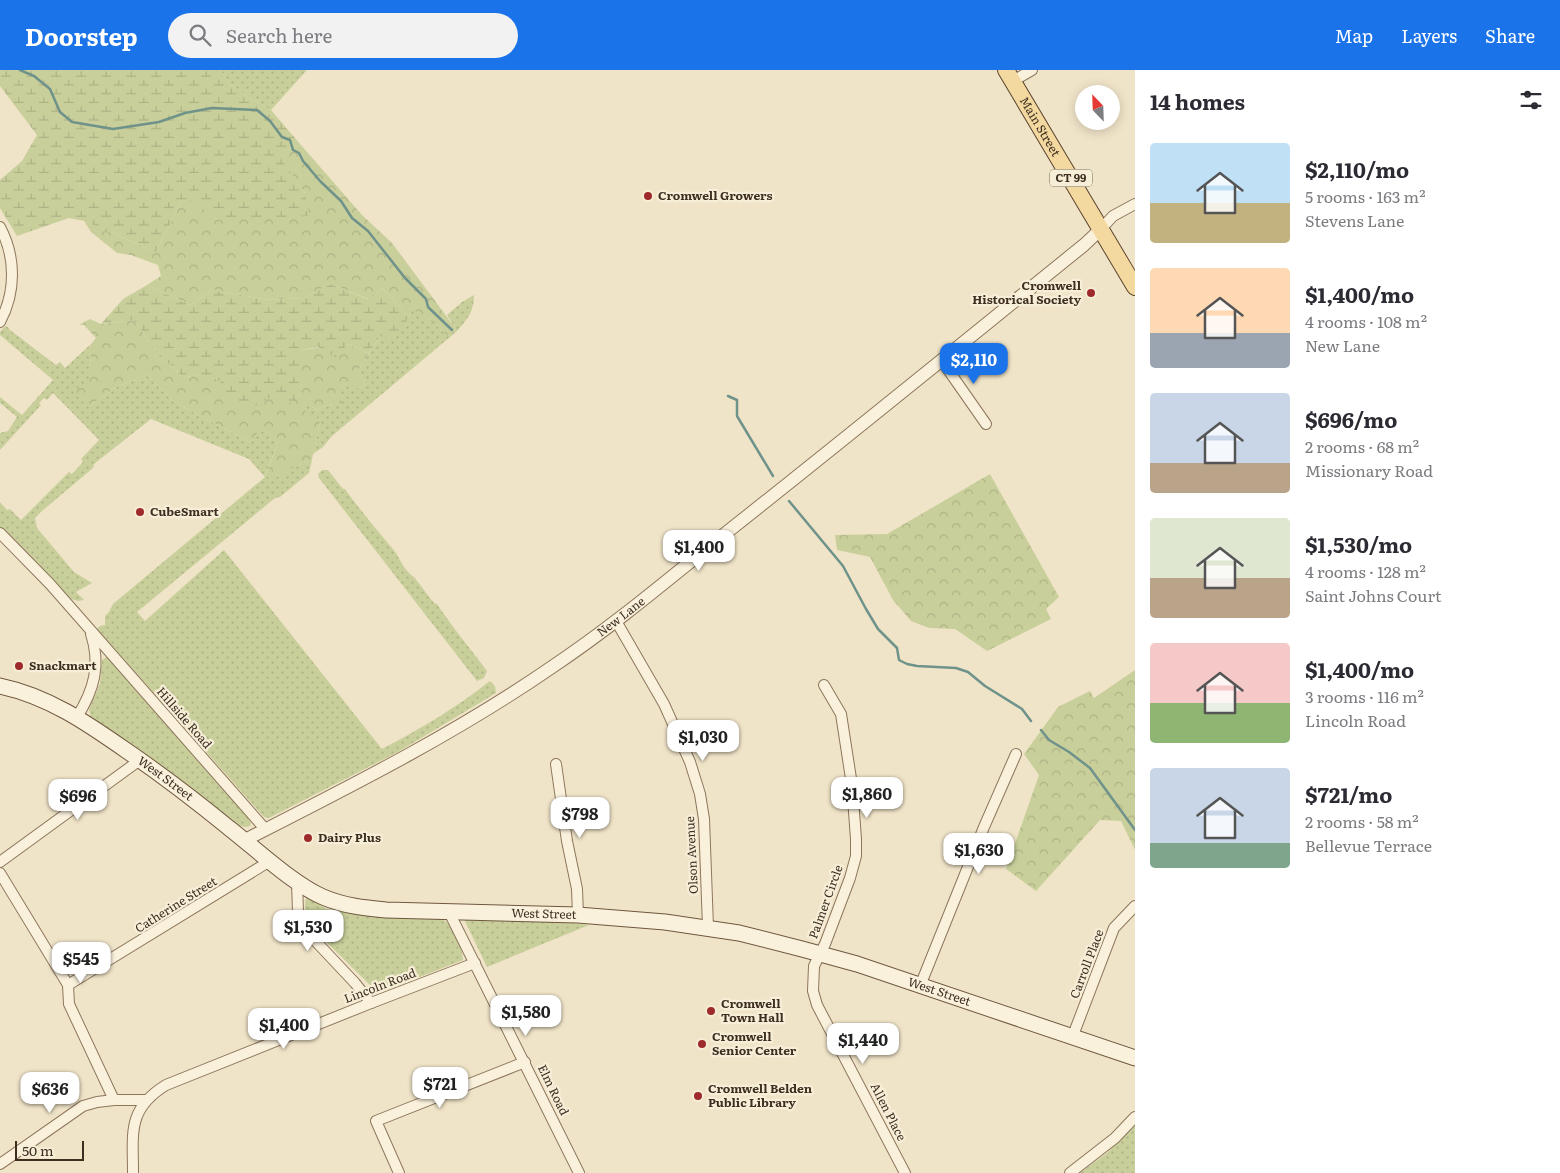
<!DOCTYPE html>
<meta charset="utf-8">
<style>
:root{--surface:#fff;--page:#f2f2f3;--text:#2b2b33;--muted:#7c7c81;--accent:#1a73e8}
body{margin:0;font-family:Literata,serif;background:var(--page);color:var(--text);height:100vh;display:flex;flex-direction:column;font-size:19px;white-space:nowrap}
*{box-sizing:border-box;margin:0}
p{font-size:16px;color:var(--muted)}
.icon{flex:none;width:28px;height:28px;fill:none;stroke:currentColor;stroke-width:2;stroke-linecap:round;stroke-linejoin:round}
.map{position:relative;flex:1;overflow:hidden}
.panel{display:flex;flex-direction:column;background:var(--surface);width:425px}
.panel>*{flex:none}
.needle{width:32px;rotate:337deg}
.fabs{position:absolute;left:1075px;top:15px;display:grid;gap:10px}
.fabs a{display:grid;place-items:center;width:45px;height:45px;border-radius:50%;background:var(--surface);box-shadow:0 2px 12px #0003;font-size:25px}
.scale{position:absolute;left:15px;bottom:12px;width:69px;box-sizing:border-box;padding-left:5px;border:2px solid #3d2e20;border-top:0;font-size:14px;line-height:18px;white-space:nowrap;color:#3d2e20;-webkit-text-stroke:4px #f7eed8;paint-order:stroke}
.price{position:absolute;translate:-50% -42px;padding:0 11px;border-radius:10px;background:#fff;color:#222;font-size:16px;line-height:32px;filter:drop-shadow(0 1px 2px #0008)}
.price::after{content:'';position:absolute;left:50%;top:30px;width:15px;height:11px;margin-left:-8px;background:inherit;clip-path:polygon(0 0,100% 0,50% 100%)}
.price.on{background:var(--accent);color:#fff}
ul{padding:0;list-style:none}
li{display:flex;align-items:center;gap:15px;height:125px;padding:0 15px}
li span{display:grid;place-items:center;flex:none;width:140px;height:100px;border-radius:5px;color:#555}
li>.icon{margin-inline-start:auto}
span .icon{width:60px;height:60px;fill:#fffc;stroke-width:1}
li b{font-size:21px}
h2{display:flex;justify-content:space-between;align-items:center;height:60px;padding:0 15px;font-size:21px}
header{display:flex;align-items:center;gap:30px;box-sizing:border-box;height:70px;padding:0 25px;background:var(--accent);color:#fff}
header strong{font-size:24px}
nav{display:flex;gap:28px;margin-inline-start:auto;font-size:18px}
.search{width:350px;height:45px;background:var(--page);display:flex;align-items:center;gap:12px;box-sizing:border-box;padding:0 18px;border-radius:28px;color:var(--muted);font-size:19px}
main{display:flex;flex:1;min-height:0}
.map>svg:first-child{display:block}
</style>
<header>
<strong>Doorstep</strong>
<div class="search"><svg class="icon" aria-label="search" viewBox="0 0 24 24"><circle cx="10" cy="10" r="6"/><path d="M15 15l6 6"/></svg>Search here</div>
<nav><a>Map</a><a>Layers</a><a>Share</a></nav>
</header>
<main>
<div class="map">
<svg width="1135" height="1103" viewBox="0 0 1135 1103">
<defs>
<pattern id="green-dots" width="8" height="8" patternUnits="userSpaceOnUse" patternTransform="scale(1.25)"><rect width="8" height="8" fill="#c9cf9b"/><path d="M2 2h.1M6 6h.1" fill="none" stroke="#aeb285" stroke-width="1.8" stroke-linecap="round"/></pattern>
<pattern id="forest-crowns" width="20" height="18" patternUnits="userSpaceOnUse" patternTransform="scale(1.25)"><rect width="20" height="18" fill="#c9cf9b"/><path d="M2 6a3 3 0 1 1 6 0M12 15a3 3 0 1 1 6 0" fill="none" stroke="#aeb285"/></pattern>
<pattern id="wetland-marsh" width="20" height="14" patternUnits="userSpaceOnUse" patternTransform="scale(1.25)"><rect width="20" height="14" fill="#c9cf9b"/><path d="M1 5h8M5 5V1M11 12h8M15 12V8" fill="none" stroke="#aeb285"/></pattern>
</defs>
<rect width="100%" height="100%" fill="#f0e4c8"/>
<g fill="url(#green-dots)">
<path d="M220 0H307L271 40 250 28 230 14Z"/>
<path d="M474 225C474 242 467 250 456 262L332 366 323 377 313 384 320 354 306 344 305 334H310L316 340 328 335 340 333 341 315 361 318 365 315 359 299 380 266 409 247 412 238 433 252 448 266 456 259 447 245 462 232Z"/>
<path d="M5 256 8 257 10 260 56 295 60 292 65 298 91 274 89 283 91 287 89 298 93 307 88 337 116 317 147 305 174 332 250 372 260 359 278 373 265 406 290 399 312 389 309 403 280 427 275 428 137 542 145 551 224 480 382 679C420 659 456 638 490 611L495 616 496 623 398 682 269 748 264 747 97 559 100 556 105 555V546L109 542 113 534 265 407 249 389 151 349 94 394 93 398 42 441 35 448 37 458 74 502 92 513 76 522 84 530 78 531 71 529 0 457V432L7 440 10 439 21 450 69 402 72 404 83 392 81 389 99 370 53 323 47 330 44 328 39 333 41 335 0 380V363L8 361 17 347 0 333V327L22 345 53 310 0 265V262Z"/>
<path d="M322 400H328L343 419H345C360 440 376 459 393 479 400 488 404 501 414 507L434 533 437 534C453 558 470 578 487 601L484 608 477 611 319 408 318 404Z"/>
<path d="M108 586 248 747 251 753 250 756 245 757 236 755 91 649 89 639 100 613 102 590Z"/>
<path d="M307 827 327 839 359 845 442 849C455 856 462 876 463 890L384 921 372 917 309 855 305 839V831Z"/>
<path d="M463 847 562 852 589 855 487 897Z"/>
<path d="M1135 1055V1103H1080L1107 1083Z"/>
</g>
<g fill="url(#forest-crowns)">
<path d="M301 75 362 145 392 173 456 259 448 266 433 252 412 239 409 247 382 218 369 229 330 214 304 228 269 230 212 220 190 235 147 215 161 206 158 195 131 185 117 183 91 162 84 151 156 182 181 132 193 129 217 150 305 123 276 83Z"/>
<path d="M90 249 101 254 134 250 161 289 171 295 183 308 199 304 273 325 292 332 302 322 296 297 301 280 347 274 369 283 359 299 365 315 361 318 341 316V333L328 335 316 340 310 334H305L306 344 316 345 320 354 312 389 290 399 285 407H265L278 373 260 360 250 372 174 332 147 305 116 317 88 337 73 322 92 307 89 298 91 287 89 283 91 274 96 268 84 255H79Z"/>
<path d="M990 404 1059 527 1046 539 1051 549 987 581 955 559 929 558 911 551 893 530 870 487 837 480 835 465 887 464Z"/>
<path d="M1135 600V780L1121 751 1100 750 1036 821 1006 799 1039 705 1024 684 1058 637 1090 621 1094 628Z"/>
</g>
<g fill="url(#wetland-marsh)">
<path d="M0 0H220L230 14 250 28 271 40 301 75 277 83 305 123 309 146 217 150 193 130 181 132 156 182 84 151 69 148 17 166 0 138V110L22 91 37 65 0 16Z"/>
<path d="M330 214 368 229 382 218 409 247 396 266 390 270 380 266 369 283 347 274 337 288 318 277 301 280 302 293 297 297 302 322 292 333 273 325 249 340 224 329 220 311 199 304 183 308 171 295 161 289 134 250 101 254 123 229 147 215 190 235 212 220 269 230 304 228Z"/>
</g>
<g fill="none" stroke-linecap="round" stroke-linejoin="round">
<g stroke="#6f938a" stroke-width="2.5">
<path d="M20 0 34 6 50 19 60 42 72 52 113 59 159 52 185 43 212 38 257 40 270 51 282 67 290 70 293 80 299 83 303 91 320 111 341 131 352 148 368 161 405 208 426 229 428 237 452 260"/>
<path d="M728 326 737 330V346L773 406"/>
<path d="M789 431 843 496 866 539 878 559 897 578 899 590 907 594 917 596 956 598 968 602 985 616 1022 639 1031 651"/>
<path d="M1041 660 1049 670 1069 682 1090 698 1135 760"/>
</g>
<defs>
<g id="minor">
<path d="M1013 11 1032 0"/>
<path d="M0 157C16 187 16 222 0 252"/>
<path d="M1101 159 1113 146 1135 134"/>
<path d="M942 291 986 354"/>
<path d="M0 463 50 514 266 760"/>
<path d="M616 551 664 634 690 692 700 724 704 749 708 857"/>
<path d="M824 615 841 644 852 715 856 769V786L850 808 825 874 814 896 813 921 817 935 905 1103"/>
<path d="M77 647C94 620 101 595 91 564"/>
<path d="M556 694 567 771 577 819 578 845"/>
<path d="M0 792 140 690"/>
<path d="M0 803 68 915 69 934 114 1030H145"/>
<path d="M297 812 298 842 306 861 355 913 371 933"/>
<path d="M449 842 579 1103"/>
<path d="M68 915 270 791"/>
<path d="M920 916 984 757 1016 684"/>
<path d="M1072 968 1114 858 1135 836"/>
<path d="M0 1094 83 1036 97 1032 114 1030"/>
<path d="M133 1103C133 1063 127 1039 166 1015L371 933 475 893"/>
<path d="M399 1103 376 1051 525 992"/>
<path d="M1070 1103 1115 1068 1135 1047"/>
</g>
<g id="tertiary">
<path id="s1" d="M245 770C349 717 455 664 552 597 618 553 678 501 741 451 856 360 970 267 1084 175L1101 159"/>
</g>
<g id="secondary">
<path id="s2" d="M0 616C48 626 87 653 127 681 162 705 196 731 229 758 256 779 293 814 323 827 344 836 365 838 386 840L578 845 665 852 739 863 802 879 857 894 1135 988"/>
</g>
<g id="primary">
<path id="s3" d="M1006 0 1135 217"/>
</g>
</defs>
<use href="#minor" stroke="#8d765c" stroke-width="12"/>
<use href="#tertiary" stroke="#8d765c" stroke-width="14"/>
<use href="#secondary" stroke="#6f573f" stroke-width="17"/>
<use href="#primary" stroke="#5b4430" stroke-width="18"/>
<use href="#minor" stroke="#faf1dc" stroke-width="10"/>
<use href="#tertiary" stroke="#faf1dc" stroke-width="12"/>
<use href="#secondary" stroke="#faf1dc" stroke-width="15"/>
<use href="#primary" stroke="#f3d9a0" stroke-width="16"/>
</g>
<g fill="#9e2a2b" stroke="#f7eed8" stroke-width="2">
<circle cx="648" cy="126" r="5"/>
<circle cx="1091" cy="223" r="5"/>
<circle cx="140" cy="442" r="5"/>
<circle cx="19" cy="596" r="5"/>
<circle cx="308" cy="768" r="5"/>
<circle cx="711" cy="941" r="5"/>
<circle cx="702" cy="974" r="5"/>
<circle cx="698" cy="1026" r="5"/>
</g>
<g text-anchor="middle" stroke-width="4.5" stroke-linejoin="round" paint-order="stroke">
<rect fill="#f7eed8" stroke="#756857" stroke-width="1" x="1050" y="99.5" width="42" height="17" rx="4"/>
<g font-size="11" font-weight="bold" fill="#3d2e20">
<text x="1071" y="112">CT 99</text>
</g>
<g font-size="12" fill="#3d2e20" stroke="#f7eed8">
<text dy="4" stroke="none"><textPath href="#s3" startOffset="66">Main Street</textPath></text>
<text dy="4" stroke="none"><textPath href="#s1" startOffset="438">New Lane</textPath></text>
<text transform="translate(184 648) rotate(49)" y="4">Hillside Road</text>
<text dy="4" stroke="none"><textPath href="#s2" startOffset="191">West Street</textPath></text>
<text transform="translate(692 785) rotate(-93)" y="4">Olson Avenue</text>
<text transform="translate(826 832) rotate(-70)" y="4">Palmer Circle</text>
<text transform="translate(176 835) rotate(-32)" y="4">Catherine Street</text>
<text dy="4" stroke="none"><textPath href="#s2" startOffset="611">West Street</textPath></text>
<text transform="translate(1087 894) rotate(-69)" y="4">Carroll Place</text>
<text transform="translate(380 916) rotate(-21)" y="4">Lincoln Road</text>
<text dy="4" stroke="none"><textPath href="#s2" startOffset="1016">West Street</textPath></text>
<text transform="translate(553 1020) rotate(64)" y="4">Elm Road</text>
<text transform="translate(888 1042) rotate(63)" y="4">Allen Place</text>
</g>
<g font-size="12" font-weight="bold" fill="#3d2e20" stroke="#f7eed8" text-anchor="start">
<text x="658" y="130">Cromwell Growers</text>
<text x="1081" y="220" text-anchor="end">Cromwell<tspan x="1081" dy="14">Historical Society</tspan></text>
<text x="150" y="446">CubeSmart</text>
<text x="29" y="600">Snackmart</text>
<text x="318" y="772">Dairy Plus</text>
<text x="721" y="938">Cromwell<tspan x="721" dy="14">Town Hall</tspan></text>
<text x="712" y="971">Cromwell<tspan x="712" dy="14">Senior Center</tspan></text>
<text x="708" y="1023">Cromwell Belden<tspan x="708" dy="14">Public Library</tspan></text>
</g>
</g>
</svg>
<div class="fabs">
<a><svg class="needle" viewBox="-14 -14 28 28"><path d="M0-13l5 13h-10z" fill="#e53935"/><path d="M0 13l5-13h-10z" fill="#7c7c81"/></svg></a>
</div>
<div class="scale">50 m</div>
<b class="price on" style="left:974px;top:315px">$2,110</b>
<b class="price" style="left:699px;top:502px">$1,400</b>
<b class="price" style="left:703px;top:692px">$1,030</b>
<b class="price" style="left:867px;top:749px">$1,860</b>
<b class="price" style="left:78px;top:751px">$696</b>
<b class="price" style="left:580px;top:769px">$798</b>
<b class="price" style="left:979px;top:805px">$1,630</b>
<b class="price" style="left:308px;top:882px">$1,530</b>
<b class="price" style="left:81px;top:914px">$545</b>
<b class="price" style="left:526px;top:967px">$1,580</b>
<b class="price" style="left:284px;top:980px">$1,400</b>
<b class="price" style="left:863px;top:995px">$1,440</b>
<b class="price" style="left:440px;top:1039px">$721</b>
<b class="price" style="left:50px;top:1044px">$636</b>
</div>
<section class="panel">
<h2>14 homes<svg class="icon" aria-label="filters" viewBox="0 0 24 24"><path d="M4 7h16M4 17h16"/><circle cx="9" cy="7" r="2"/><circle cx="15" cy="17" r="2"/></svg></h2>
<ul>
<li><span style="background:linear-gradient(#bfe0f5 60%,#c2b280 0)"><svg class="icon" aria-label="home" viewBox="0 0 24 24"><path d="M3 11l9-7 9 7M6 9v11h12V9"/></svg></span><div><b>$2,110/mo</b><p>5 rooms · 163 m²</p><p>Stevens Lane</p></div></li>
<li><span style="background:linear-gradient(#ffd9b3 65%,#9aa5b1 0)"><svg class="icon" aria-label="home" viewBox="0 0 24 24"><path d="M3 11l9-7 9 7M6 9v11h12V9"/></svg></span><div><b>$1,400/mo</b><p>4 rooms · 108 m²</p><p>New Lane</p></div></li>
<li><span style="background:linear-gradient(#c9d6e8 70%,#b9a48a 0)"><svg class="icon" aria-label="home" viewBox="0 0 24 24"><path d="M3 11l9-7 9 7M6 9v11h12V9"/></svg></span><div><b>$696/mo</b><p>2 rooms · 68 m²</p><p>Missionary Road</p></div></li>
<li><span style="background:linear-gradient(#dfe7d0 60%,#b9a48a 0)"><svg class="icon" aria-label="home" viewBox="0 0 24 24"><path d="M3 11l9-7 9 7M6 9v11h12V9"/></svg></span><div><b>$1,530/mo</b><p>4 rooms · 128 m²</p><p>Saint Johns Court</p></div></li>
<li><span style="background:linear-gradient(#f6c9c9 60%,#8fb573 0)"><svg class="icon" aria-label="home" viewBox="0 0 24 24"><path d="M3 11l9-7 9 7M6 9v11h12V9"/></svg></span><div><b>$1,400/mo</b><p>3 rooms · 116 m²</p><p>Lincoln Road</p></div></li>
<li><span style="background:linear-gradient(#c9d6e8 75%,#7fa58c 0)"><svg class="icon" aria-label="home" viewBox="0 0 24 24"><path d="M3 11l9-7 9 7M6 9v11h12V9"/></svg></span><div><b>$721/mo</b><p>2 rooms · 58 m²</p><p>Bellevue Terrace</p></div></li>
</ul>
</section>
</main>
